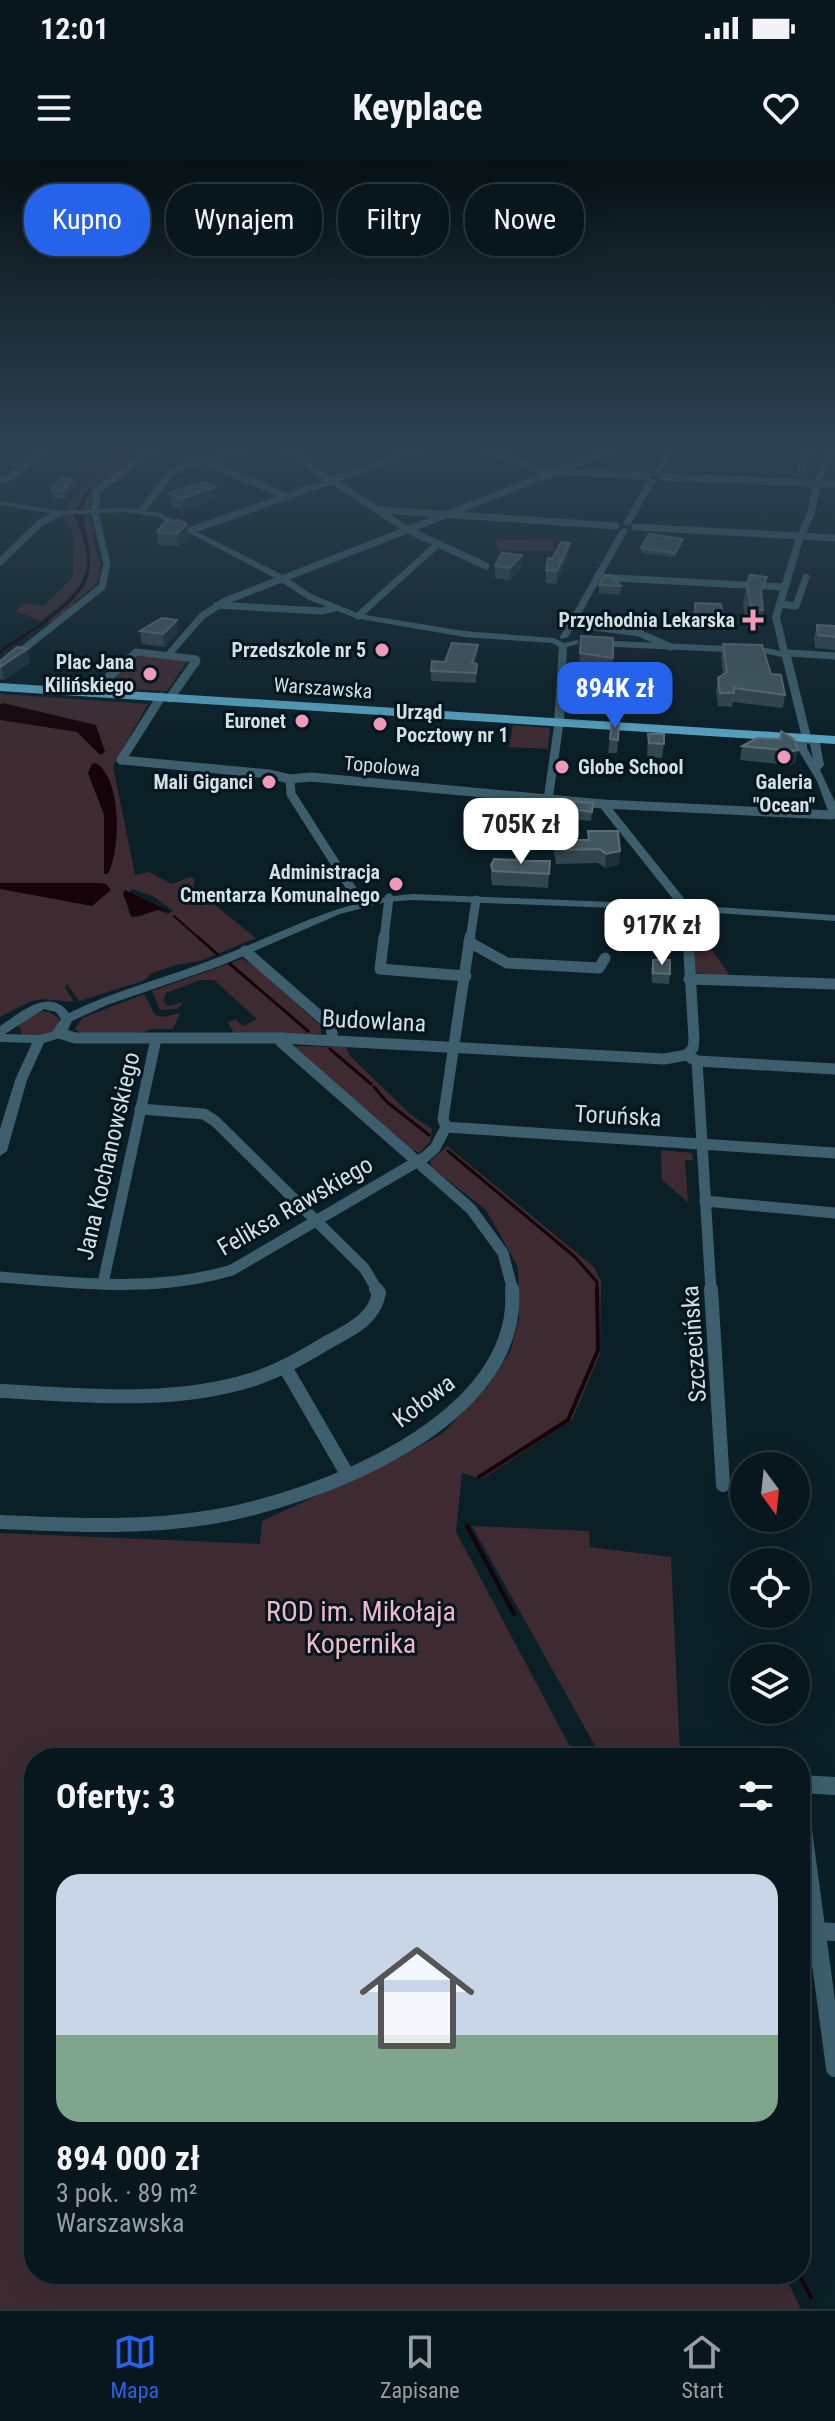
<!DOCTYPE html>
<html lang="pl">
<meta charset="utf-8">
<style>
:root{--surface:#08171d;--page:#16242a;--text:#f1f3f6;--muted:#989fa4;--line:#29363b;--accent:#2563eb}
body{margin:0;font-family:"Roboto Condensed",sans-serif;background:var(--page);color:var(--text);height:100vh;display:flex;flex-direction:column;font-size:30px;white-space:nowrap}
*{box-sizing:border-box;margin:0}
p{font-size:26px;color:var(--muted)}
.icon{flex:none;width:44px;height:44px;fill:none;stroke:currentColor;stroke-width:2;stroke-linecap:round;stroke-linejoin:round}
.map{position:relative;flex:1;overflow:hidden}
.drawer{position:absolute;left:24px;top:1588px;width:786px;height:536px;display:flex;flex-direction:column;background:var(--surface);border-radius:32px;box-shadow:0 8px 32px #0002,0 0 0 2px var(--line)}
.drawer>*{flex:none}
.hud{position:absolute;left:24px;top:24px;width:788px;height:72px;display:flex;gap:16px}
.needle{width:52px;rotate:165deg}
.fabs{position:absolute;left:730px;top:1292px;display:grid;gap:16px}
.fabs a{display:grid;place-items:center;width:80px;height:80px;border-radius:50%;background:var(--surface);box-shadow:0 8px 32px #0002,0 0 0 2px var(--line);font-size:40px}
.price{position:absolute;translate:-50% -68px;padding:0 18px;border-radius:16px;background:#fff;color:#222;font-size:26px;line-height:52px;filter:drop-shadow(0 2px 4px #0008)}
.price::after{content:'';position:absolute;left:50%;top:48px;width:24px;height:18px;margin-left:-12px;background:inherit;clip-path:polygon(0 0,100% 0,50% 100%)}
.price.active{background:var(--accent);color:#fff}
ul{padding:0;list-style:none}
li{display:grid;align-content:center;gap:16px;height:424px;padding:0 32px}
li+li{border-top:2px solid var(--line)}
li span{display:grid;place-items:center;height:248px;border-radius:24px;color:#555}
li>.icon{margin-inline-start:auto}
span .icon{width:144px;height:144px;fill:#fffc;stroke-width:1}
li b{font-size:34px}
h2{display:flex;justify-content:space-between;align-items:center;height:96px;padding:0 32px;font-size:34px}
.pill{padding:0 28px;border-radius:32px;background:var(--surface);box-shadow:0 8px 32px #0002,0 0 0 2px var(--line);font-size:28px;line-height:72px}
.pill.active{background:var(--accent);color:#fff}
.status{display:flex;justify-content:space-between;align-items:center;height:56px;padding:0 40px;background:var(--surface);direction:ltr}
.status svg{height:22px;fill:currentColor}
header{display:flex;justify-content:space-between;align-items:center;height:104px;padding:0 32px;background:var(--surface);font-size:36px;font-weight:700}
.tab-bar{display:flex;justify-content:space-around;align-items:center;height:112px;border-top:2px solid var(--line);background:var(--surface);font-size:22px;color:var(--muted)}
.tab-bar a{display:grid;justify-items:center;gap:4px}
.tab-bar .active{color:var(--accent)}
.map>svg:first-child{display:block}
</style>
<div class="status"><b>12:01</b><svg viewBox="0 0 49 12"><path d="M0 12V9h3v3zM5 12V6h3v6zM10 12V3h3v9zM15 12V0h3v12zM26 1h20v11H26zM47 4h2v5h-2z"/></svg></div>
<header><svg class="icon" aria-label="menu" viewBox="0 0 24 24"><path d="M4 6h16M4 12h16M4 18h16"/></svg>Keyplace<svg class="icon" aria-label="heart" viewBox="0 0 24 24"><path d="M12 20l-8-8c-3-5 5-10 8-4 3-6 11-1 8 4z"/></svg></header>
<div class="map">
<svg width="835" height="2149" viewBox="0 0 835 2149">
<rect width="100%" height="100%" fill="#0b1f27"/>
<g fill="#3d2b31" fill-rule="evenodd">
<path d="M143 286H148L107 314 154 286 96 327 90 349 83 350C87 334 93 326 106 316L88 329 76 350H65L84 324Z"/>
<path d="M61 355H75C96 414 91 422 41 461L16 451 25 443 44 446 73 417V373L64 358 54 359Z"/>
<path d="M84 355H89L94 373 91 374 101 406 98 407C105 423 87 431 74 442L77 444 51 463 45 461C97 423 94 414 84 355Z"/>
<path d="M552 379 555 391H497L496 380Z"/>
<path d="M138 495 187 501 167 531 114 528 108 524Z"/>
<path d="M0 534 148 544 113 606 135 715 149 712 172 724 190 717 195 719 193 728 176 737 186 735 197 741 206 738 256 778 200 801 176 805 152 813 143 821 79 841 67 824 65 828 74 842 41 839 29 842 0 857ZM132 729 153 736 173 751 168 754 158 750 138 757 130 756 125 736Z"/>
<path d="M513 565 550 568 548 589 509 587Z"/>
<path d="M695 768 698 770 729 814 724 817 695 812Z"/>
<path d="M242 799 252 804 321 866V874L234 873 228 863 235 859 243 866 257 859 214 820H200L166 833 163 841 168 846 184 842 177 849 160 850 152 831Z"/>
<path d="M144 834 155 855 163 857 180 853 173 869H151L138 875 80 873 75 869 82 858Z"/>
<path d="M42 851 49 852 59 858V863L51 873 28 877 22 874 18 864 34 852Z"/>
<path d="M294 886 346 887 350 896 410 954 432 969 430 982 419 993 414 990 408 992Z"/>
<path d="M447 986 594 1107 601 1121 600 1194 572 1260 482 1319 462 1313 456 1372 576 1598H34V2114H784L801 2149H0V1373L260 1384 262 1361 399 1298 443 1273 488 1226 511 1190 519 1158 518 1107 486 1050 431 1007 430 1001Z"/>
<path d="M661 990 692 993 693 1000H685L688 1042 662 1020Z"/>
<path d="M472 1366 589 1371 590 1387 671 1397 680 1595 598 1591Z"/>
</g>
<g fill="#16030a">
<path d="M148 286H150C132 299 105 311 91 329 70 356 101 394 85 424 71 450 24 476 0 494V490C31 468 89 441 88 397 87 383 79 368 74 355 86 321 120 305 148 286Z"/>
<path d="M3 543 96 565 105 592 100 595 77 572 0 560V544Z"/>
<path d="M96 603C122 619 121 690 108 714H104V655L88 613 92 604Z"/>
<path d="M0 723H98L106 724 111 730 92 746 0 729Z"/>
<path d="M125 730 171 752 158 750 132 757 123 734Z"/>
</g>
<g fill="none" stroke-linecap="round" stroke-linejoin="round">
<path stroke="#16030a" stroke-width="2" d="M174 756 200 779"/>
<g stroke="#16030a" stroke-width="3">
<path d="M198 777 217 794"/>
<path d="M230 804 308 871"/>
<path d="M330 889 371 924"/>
<path d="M374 927 387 942 429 975"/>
<path d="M448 991 575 1097 597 1122V1131"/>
</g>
<g stroke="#16030a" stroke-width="4">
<path d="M479 1317 568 1260 598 1190 597 1129"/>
<path d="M467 1366 514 1454"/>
<path d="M593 1592 597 1598"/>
<path d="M799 2114 811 2137"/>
</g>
<g stroke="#3d5f6d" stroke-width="7">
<path d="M279 286 408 370 486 406"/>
<path d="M473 286 540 310 647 316"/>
<path d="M211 301 212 305 288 337"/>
<path d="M663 317 835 324"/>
<path d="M0 319H7L52 286"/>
<path d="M382 350 616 366"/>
<path d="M142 351 171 313 192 302 211 301 252 286"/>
<path d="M635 367 835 378"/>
<path d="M192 370 429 286"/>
<path d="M0 402 39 364 59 353"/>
<path d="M597 417 785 427"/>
<path d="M780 444 796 446 806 417"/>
<path d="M217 445 321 451 335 448"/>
<path d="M358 456 438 384"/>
<path d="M572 464 639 473 671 487"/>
<path d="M790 493 835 496"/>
<path d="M169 494 202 456 225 441 622 286"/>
<path d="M6 503 102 427 107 404 95 353 97 331 157 286"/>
<path d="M124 503 136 492 196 499V503"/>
</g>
<g stroke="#3d5f6d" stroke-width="9">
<path d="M0 508 8 501"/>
<path d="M91 533 126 501"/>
<path d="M161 537 121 600 269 614 290 619 311 617 603 644 832 655"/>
<path d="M170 538 196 501"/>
<path d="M290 619 291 634 360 742"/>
<path d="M548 640 559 563"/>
<path d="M603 644 686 748 688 779"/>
<path d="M384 779 389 738"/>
<path d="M470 779 476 740"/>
</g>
<g stroke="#3d5f6d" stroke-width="11">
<path d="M384 777 380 809 466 816"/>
<path d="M469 782 507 803 599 808 605 798"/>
<path d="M245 791 331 866 333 881"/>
<path d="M689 819 835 824"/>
<path d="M59 873 75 878H281L664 899 687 895"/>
<path d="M281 878V882L471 1049 503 1093 513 1131"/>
<path d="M687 895 693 888 694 879 688 777"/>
<path d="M691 898 697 901 835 909"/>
<path d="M697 901 711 1131"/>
<path d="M140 949 204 954 215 961 364 1108 378 1131"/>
<path d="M446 967 835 993"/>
<path d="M446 967 443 959 470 777"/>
<path d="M705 1041 835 1053"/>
<path d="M0 1117C79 1123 155 1133 232 1110L425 997 435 988 446 967"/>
<path d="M103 1123 156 879"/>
</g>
<g stroke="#3d5f6d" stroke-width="14">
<path d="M711 1129 723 1325"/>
<path d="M285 1207 347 1314"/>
<path d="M0 1231C83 1235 170 1245 251 1220 279 1211 303 1197 328 1182 350 1170 374 1160 379 1133L376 1129"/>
<path d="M0 1362C71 1365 142 1369 212 1357 317 1339 522 1262 512 1129"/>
</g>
<g stroke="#3d5f6d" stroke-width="18">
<path d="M800 1624 835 1626"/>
<path d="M800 1648 835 1908"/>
<path d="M815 1771 835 1772"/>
</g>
<g fill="#3d5f6d" fill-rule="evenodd">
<path d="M669 286H676L659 316H653Z"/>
<path d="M830 286H835V290L820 325 816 350 802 383 780 457 788 491 794 493 791 496 811 577 820 583 824 605 820 610 835 642V654H833L828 651 817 621 797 588 796 583 802 578 782 497 767 494 594 486 590 483 594 480 767 488 780 491 772 457 794 383 808 350 812 325ZM807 583 810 584 813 599 807 588Z"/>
<path d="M649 318 656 320 630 365H624L623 363Z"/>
<path d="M0 341 59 351 126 348 160 353 281 414 313 435 360 454 464 471 554 478 564 483 578 480V484L567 487 564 563 559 566 554 563 559 487 552 483 464 477 355 458 307 439 275 418 158 357 126 352 59 355 0 345Z"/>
<path d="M624 368 628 370 568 477 561 479 560 477 620 370Z"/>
<path d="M413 734 686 745 835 755V761L686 751 413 740 386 742 340 754 220 806 107 845 72 861 67 872 60 878 44 883 27 920 7 991 0 996V969L15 920 32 883 0 882V866C20 853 49 826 69 853 116 830 166 818 214 799 284 773 336 740 413 734ZM44 849 56 852 61 859 52 872 39 875 5 874Z"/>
</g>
<path fill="#57a2c0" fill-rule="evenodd" d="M0 523 835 576V584L0 531Z"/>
</g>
<g fill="#32464f">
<path d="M812 287 805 316H796L800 293Z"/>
<path d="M75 327 65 339 53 338 51 330Z"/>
<path d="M169 333 217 339 182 351 171 345Z"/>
<path d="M187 364 188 376 178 386 158 385 157 372Z"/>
<path d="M683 379 682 383 675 397 641 393V388Z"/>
<path d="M522 395 521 408 509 420 495 418V406Z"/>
<path d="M569 395 556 424 546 423V410L552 399Z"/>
<path d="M747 424 762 439 763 450 759 470 747 469 743 443Z"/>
<path d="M599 425 621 426 620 435 599 433Z"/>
<path d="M695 443 723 456 721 468H694L693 456Z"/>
<path d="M817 465 835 466V490L815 488 814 478Z"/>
<path d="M140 471 178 473 165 487 142 484Z"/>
<path d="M581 476 613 498 612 511 579 506Z"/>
<path d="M723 484 771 514 785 535 783 548 733 542 732 547 718 546 716 531 718 518 723 515 721 497Z"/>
<path d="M477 495 475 503 477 504 476 523 431 521V511L445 502Z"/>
<path d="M0 501 30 502 4 520 0 519Z"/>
<path d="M612 559 618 580 617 593H608Z"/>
<path d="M781 571 798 590 795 603 790 605 740 600 742 586 779 579Z"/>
<path d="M648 574 664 584 662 598 647 597Z"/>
<path d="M593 643 591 661 568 659 569 649Z"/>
<path d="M553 669 572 680H588V671L620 691 619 705 605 708 598 703 556 704 552 682Z"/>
<path d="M516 695 525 701H550L548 728 492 725 491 719V705L515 700Z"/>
<path d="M653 800 670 814 669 824 652 823 651 809Z"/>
</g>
<g fill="#1b3038">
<path d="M73 319 75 327 65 339 63 331Z"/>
<path d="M216 327 217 339 182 351 181 339Z"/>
<path d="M187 364 188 376 178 386 177 374Z"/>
<path d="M570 383 569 395 556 424 557 411Z"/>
<path d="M522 395 521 408 509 420 510 408Z"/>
<path d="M177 460 178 473 165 487 163 474Z"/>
<path d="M478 485 477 495 471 512 472 503Z"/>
<path d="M27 489 30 502 4 520 1 507Z"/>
<path d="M798 590 795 603 790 605 793 591Z"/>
<path d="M620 691 619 705 605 708 606 694Z"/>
</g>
<g fill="#43575f" stroke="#5a6c74" stroke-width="2">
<path d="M803 286 812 287 810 294 800 293Z"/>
<path d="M61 318 73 319 63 331 51 330Z"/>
<path d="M204 322 216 327 181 339 169 333Z"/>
<path d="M179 360 187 364 177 374 157 372 164 362Z"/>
<path d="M649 374 683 379 675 393 641 388Z"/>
<path d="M561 382 570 383 557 411 546 410 548 398 552 399Z"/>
<path d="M502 393 522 395 510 408 495 406Z"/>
<path d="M750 415 767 417 761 431 763 450 751 449 747 424Z"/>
<path d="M604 416H611L621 426 599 425Z"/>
<path d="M695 443 721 444 723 456 696 455Z"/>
<path d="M162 458 177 460 163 474 140 471Z"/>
<path d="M817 465 835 466V477L818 475Z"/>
<path d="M581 476 613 478V498L580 493Z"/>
<path d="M452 483 478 485 472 503 477 504 476 513 431 511 432 501 445 502Z"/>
<path d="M723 484 762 485 771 514 781 515 785 535 734 528V533H720L718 518 727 512Z"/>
<path d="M17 487 27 489 0 507V501Z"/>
<path d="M612 559 619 560 618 580 610 579Z"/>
<path d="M781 571 794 579 798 590 793 591 742 586 757 578 781 579Z"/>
<path d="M648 574H664V584L649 583Z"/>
<path d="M570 641 593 643 592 652 569 649Z"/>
<path d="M553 669H571L572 680H589L588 671H618L620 691 606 694 600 689 557 690Z"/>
<path d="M516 695 525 701H550L549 714 493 711 491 705 494 699 517 700Z"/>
<path d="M653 800H670V814L653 813Z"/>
</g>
<linearGradient id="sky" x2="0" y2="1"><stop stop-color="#061115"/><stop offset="0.49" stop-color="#2e4252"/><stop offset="1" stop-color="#2e4252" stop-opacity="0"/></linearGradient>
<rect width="835" height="587" fill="url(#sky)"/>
<g fill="#ef9ab8" stroke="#03161d" stroke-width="3">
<path d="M749 448h8v8h8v8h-8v8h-8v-8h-8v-8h8z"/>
<circle cx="382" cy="490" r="8"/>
<circle cx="150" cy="514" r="8"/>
<circle cx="302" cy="561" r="8"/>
<circle cx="380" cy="564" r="8"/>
<circle cx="784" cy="597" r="8"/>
<circle cx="562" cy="607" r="8"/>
<circle cx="269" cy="622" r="8"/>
<circle cx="396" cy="724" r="8"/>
</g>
<g text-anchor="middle" stroke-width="6" stroke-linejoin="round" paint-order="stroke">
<g font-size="20" font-weight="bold" fill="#d3dfe5" stroke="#03161d" text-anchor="end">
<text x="735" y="467">Przychodnia Lekarska</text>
<text x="366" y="497">Przedszkole nr 5</text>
<text x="134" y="509">Plac Jana<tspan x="134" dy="23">Kilińskiego</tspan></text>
<text x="396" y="559" text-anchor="start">Urząd<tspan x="396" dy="23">Pocztowy nr 1</tspan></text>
<text x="286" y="568">Euronet</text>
<text x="578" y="614" text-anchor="start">Globe School</text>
<text x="253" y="629">Mali Giganci</text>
<text x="784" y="629" text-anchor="middle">Galeria<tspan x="784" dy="23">"Ocean"</tspan></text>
<text x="380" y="719">Administracja<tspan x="380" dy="23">Cmentarza Komunalnego</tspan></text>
</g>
<g font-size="20" fill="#d3dfe5" stroke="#03161d">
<text transform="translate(323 528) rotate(4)" y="7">Warszawska</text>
<text transform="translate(382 606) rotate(5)" y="7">Topolowa</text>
</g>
<g font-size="24" fill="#d3dfe5" stroke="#03161d">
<text transform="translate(374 861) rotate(3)" y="8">Budowlana</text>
<text transform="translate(618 956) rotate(3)" y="8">Toruńska</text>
<text transform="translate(108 996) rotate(-77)" y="8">Jana Kochanowskiego</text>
<text transform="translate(295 1046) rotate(-30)" y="8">Feliksa Rawskiego</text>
<text transform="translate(694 1184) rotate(-94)" y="8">Szczecińska</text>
<text transform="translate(424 1241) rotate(-37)" y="8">Kołowa</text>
</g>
<g font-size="28" fill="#f1b6c9" stroke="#03161d">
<text x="361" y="1461">ROD im. Mikołaja<tspan x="361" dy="32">Kopernika</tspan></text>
</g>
</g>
</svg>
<div class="fabs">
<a><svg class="needle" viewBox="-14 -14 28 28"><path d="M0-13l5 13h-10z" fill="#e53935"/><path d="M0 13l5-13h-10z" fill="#989fa4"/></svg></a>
<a><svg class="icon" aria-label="locate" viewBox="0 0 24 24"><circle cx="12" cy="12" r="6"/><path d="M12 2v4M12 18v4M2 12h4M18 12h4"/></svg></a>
<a><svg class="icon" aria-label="layers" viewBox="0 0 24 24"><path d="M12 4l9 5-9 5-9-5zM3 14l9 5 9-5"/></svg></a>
</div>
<b class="price active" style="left:615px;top:570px">894K zł</b>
<b class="price" style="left:521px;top:706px">705K zł</b>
<b class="price" style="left:662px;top:807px">917K zł</b>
<div class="hud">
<a class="pill active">Kupno</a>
<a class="pill">Wynajem</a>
<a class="pill">Filtry</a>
<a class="pill">Nowe</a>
</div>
<section class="drawer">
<h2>Oferty: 3<svg class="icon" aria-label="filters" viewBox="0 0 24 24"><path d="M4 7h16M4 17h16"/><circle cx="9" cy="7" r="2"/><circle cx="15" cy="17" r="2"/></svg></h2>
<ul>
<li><span style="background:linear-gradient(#c9d6e8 65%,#7fa58c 0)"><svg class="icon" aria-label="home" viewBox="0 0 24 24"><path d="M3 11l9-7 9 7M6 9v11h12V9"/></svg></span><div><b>894 000 zł</b><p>3 pok. · 89 m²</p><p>Warszawska</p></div></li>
</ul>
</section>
</div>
<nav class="tab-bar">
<a class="active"><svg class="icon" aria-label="map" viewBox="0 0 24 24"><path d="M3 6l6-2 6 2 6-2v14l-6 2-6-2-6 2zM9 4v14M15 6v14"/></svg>Mapa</a>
<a><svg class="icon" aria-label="saved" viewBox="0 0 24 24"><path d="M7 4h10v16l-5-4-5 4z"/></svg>Zapisane</a>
<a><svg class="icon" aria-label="home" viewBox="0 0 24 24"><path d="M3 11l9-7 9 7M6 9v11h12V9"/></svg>Start</a>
</nav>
